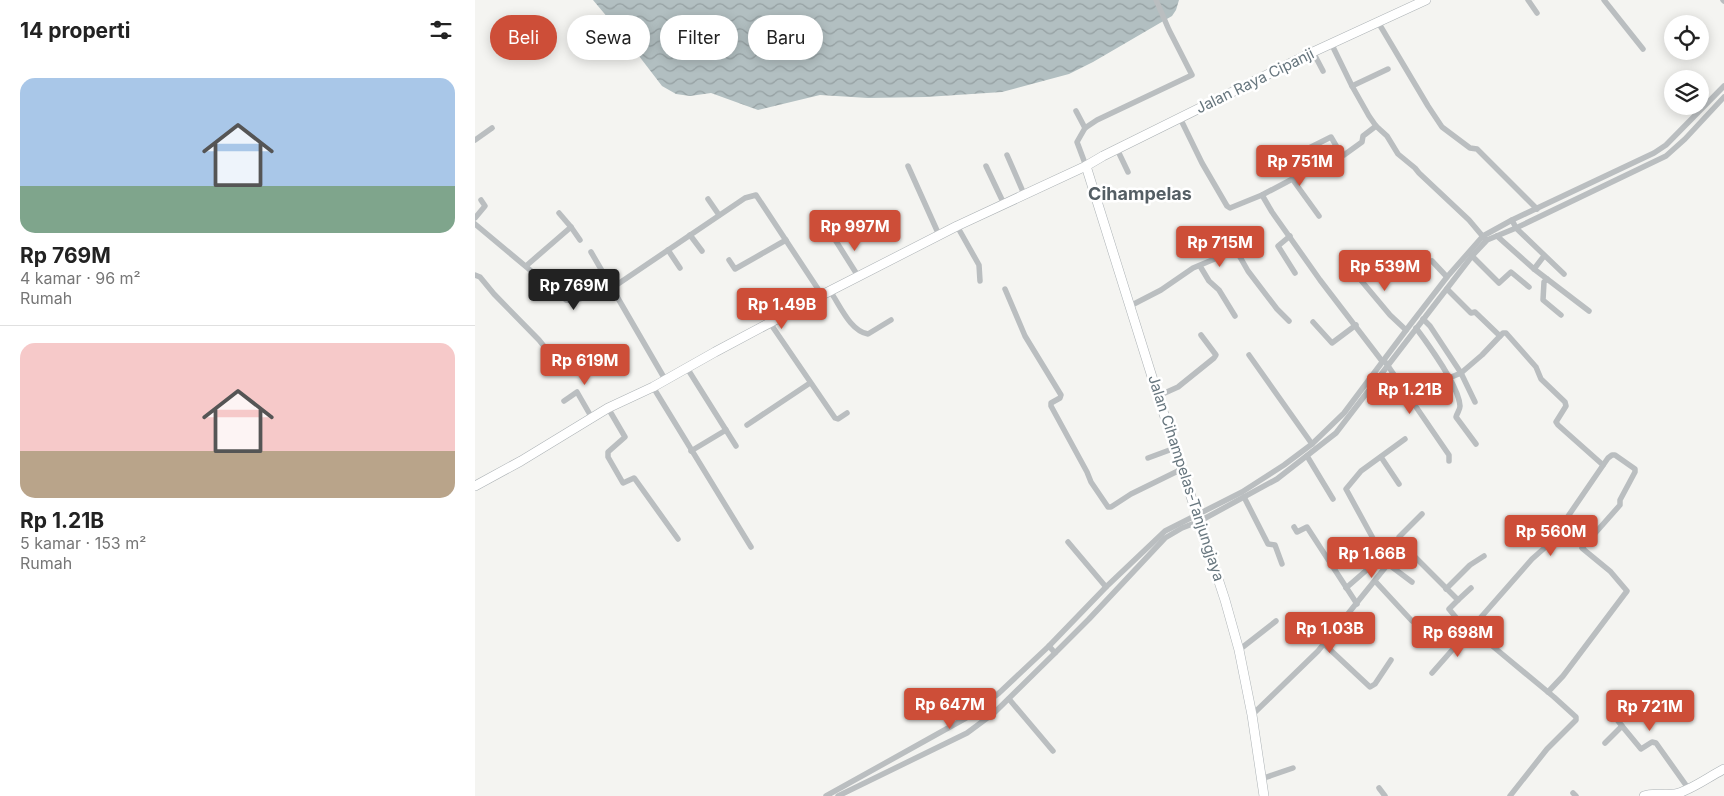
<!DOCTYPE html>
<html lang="id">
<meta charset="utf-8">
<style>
:root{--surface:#fff;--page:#f6f6f6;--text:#222;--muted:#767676;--line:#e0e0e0;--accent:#cd4e38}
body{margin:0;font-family:Inter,sans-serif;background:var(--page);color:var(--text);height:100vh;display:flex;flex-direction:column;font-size:19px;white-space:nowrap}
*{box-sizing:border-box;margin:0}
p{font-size:16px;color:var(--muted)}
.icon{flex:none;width:28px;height:28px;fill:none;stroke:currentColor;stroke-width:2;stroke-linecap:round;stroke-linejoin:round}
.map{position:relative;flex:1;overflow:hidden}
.side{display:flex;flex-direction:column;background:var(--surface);width:475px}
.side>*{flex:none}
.guide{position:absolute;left:15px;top:15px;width:475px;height:45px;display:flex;gap:10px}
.fabs{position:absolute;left:1189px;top:15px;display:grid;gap:10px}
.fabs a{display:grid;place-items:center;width:45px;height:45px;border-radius:50%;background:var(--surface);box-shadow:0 2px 12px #0003;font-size:25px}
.price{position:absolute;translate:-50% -42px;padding:0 11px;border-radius:5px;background:var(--accent);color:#fff;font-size:16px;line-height:32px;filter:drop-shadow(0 1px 2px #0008)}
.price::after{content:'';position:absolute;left:50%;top:30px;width:15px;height:11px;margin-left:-8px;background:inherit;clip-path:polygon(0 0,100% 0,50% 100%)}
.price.selected{background:#222;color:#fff}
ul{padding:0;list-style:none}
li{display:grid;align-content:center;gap:10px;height:265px;padding:0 20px}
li+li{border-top:1px solid var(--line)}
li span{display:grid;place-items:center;height:155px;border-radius:15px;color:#555}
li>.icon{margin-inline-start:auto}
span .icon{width:90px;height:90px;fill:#fffc;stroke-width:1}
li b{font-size:21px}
h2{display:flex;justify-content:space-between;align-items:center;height:60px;padding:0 20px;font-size:21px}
.chip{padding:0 18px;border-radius:22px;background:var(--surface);box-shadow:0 2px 12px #0003;font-size:18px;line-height:45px}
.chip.selected{background:var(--accent);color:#fff}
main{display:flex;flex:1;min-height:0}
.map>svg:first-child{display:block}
</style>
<main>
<section class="side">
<h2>14 properti<svg class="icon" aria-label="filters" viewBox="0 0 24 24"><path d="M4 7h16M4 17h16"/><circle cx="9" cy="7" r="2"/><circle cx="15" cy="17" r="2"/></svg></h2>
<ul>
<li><span style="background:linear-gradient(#a9c7e8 70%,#7fa58c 0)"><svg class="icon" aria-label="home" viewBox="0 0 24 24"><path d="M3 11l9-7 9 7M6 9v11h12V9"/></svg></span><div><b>Rp 769M</b><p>4 kamar · 96 m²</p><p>Rumah</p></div></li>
<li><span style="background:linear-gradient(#f6c9c9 70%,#b9a48a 0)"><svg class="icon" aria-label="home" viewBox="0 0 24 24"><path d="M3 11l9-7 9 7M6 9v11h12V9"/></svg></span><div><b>Rp 1.21B</b><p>5 kamar · 153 m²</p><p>Rumah</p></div></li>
</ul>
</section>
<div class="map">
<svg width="1249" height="796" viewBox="0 0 1249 796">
<defs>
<pattern id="water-waves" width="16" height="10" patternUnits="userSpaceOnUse" patternTransform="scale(1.25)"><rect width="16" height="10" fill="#b2bfc1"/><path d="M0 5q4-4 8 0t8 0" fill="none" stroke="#95a0a2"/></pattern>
</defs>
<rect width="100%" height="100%" fill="#f4f4f1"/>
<path fill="url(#water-waves)" d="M118 0H704L701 10 697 16 618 62 594 74 527 92 451 97 393 98 345 95 283 110 236 93 215 96 201 94 187 86 154 43Z"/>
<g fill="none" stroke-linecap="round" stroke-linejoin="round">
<defs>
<g id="secondary">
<path d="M611 166 683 396 750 600 764 650 777 715 789 796"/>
<path d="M0 486 46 461 133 408 178 387 240 352 347 295 482 226 611 166 628 156 838 52 951 0"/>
<path d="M1169 796C1179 792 1189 796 1200 794 1215 791 1235 776 1249 769"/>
</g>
</defs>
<use href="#secondary" stroke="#acb2b5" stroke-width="10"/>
<g stroke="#babec0" stroke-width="5.5">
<path d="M1053 0 1062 13"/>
<path d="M1129 0 1168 49"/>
<path d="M1248 0 1249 1"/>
<path d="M903 22 953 106 967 127 995 148 1002 149 1062 209"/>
<path d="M856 43 877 86 894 116 901 126 912 136 923 154 940 168 944 173 994 220 1010 239"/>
<path d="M838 52 848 71"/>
<path d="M877 86 913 69"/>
<path d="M601 111 610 128"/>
<path d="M705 118 727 163 752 206 755 208 787 195 823 176 815 159 816 157 856 137 866 154 869 155 887 142 888 136 901 126"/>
<path d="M0 140 17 128"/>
<path d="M642 149 653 172"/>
<path d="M532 155 549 194"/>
<path d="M433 166 464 235"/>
<path d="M511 166 529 204"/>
<path d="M611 166 602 142 610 128 622 120 717 75 694 30 681 0"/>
<path d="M818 180 844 216"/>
<path d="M787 195 797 212 845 280 907 361"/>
<path d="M233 199 244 215"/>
<path d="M84 213 96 227"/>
<path d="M0 218 10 206 6 200"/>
<path d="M1037 220 1041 228 1089 274"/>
<path d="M0 224 91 300 99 301 137 288 191 381"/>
<path d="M482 226 504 265 505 281"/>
<path d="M215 235 227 251"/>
<path d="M815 236 803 246 820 273"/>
<path d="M1022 236 1059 269 1114 311"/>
<path d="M359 238 383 276"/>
<path d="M193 250 205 268"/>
<path d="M116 252 137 288 270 198 281 195 347 295"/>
<path d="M997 256 1024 283 1036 272 1054 287"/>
<path d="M254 260 260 269 311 240"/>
<path d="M957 261 972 277"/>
<path d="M51 266 96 227 105 240"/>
<path d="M725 266 734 281 744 290 760 316"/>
<path d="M874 266 915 315 931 330"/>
<path d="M1059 269 1069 256"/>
<path d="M0 275 5 277 19 294 64 340 88 370"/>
<path d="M1072 279 1069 282 1068 300 1086 315"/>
<path d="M530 289 550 336 586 395 585 398 576 403V406L612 472 616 482 633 507H636L656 494 707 469"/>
<path d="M972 289 996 313 1000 312 1025 336"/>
<path d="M355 291C365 305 375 331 393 334L416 320"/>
<path d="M655 306 686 290 718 268 761 250 773 271 802 309 814 321"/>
<path d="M948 319 955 326 986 373 1007 355 1028 333H1031L1061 367 1066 379 1090 402 1091 406 1081 422 1083 425 1128 465"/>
<path d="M838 322 857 343 881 325"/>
<path d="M295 323 360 418 363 419 372 413"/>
<path d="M941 328C953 344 984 387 985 406 985 410 982 413 981 417L1001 444"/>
<path d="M774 355 837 444"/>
<path d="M911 363 974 455V461"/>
<path d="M212 368 261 446"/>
<path d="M974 378 986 373 1000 402"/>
<path d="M178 387 276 547"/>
<path d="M683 396 703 387 739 358 741 355 726 335"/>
<path d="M89 401 102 392 117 418"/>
<path d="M133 408 150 437 133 452V457L148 483 159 478 160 479 203 539"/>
<path d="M272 425 335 383"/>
<path d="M930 439 886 471 871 489 900 542 910 554 921 541H924L983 600 974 609 988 626 1015 644 1079 697 1101 717V720L1072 749 1035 796"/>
<path d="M216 451 251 430"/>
<path d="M832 456 858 499"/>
<path d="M906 457 924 484"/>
<path d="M673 458 700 448"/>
<path d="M769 497 793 544 800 545 807 564"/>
<path d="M819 527 822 532 832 527 882 604"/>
<path d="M923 540 924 537 947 514"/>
<path d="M593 542 631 587"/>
<path d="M900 581 937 621"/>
<path d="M871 588 910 554"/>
<path d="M971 589 995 565 1009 556"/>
<path d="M983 600 996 588"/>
<path d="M849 644 895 687 900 684 916 660"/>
<path d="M574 646 631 587 690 531 767 492 809 465 837 444 869 413 935 325 972 277 1008 236 1037 220 1179 153 1191 145 1249 86"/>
<path d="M764 650 801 621"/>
<path d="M957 673 1057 559 1074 544 1133 458 1137 455H1140L1160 469V472L1145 500V505L1107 548 1135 571 1152 591 1088 676 1073 692"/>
<path d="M534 699 578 751"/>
<path d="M1136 712 1147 726"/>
<path d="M777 715 843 651 913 564 937 582"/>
<path d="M1130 743 1147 726 1166 749 1177 742 1181 743 1213 788"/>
<path d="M786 779 818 768"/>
<path d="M904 788 910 796"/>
<path d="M1098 793 1101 796"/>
<path d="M351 796 491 718 524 693 574 646 580 653 614 619 690 538 707 528 725 521 802 479 861 433 997 256 1012 240 1041 228 1191 156 1210 139 1249 97"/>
<path d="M363 796 492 733 519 713 580 653"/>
</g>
<use href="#secondary" stroke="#fff" stroke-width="9"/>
</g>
<g text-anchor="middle" stroke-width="5" stroke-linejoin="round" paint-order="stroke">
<g font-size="15" fill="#67767e" stroke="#fff">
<text transform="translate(780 81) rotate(-26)" y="5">Jalan Raya Cipanji</text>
<text transform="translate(711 478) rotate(72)" y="5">Jalan Cihampelas-Tanjungjaya</text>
</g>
<g font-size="18" font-weight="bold" fill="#545e64" stroke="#fff">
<text x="665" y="200">Cihampelas</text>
</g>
</g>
</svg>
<div class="fabs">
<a><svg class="icon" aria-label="locate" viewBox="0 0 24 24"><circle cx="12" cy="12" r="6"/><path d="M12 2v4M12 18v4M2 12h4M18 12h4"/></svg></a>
<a><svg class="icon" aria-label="layers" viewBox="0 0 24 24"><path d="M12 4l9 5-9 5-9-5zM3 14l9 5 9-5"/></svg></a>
</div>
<b class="price" style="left:825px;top:187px">Rp 751M</b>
<b class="price" style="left:380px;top:252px">Rp 997M</b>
<b class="price" style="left:745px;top:268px">Rp 715M</b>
<b class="price" style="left:910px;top:292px">Rp 539M</b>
<b class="price selected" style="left:99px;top:311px">Rp 769M</b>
<b class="price" style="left:307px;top:330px">Rp 1.49B</b>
<b class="price" style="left:110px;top:386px">Rp 619M</b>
<b class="price" style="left:935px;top:415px">Rp 1.21B</b>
<b class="price" style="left:1076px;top:557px">Rp 560M</b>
<b class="price" style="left:897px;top:579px">Rp 1.66B</b>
<b class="price" style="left:855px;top:654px">Rp 1.03B</b>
<b class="price" style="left:983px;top:658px">Rp 698M</b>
<b class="price" style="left:475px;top:730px">Rp 647M</b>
<b class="price" style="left:1175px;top:732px">Rp 721M</b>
<div class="guide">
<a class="chip selected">Beli</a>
<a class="chip">Sewa</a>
<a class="chip">Filter</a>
<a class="chip">Baru</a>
</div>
</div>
</main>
